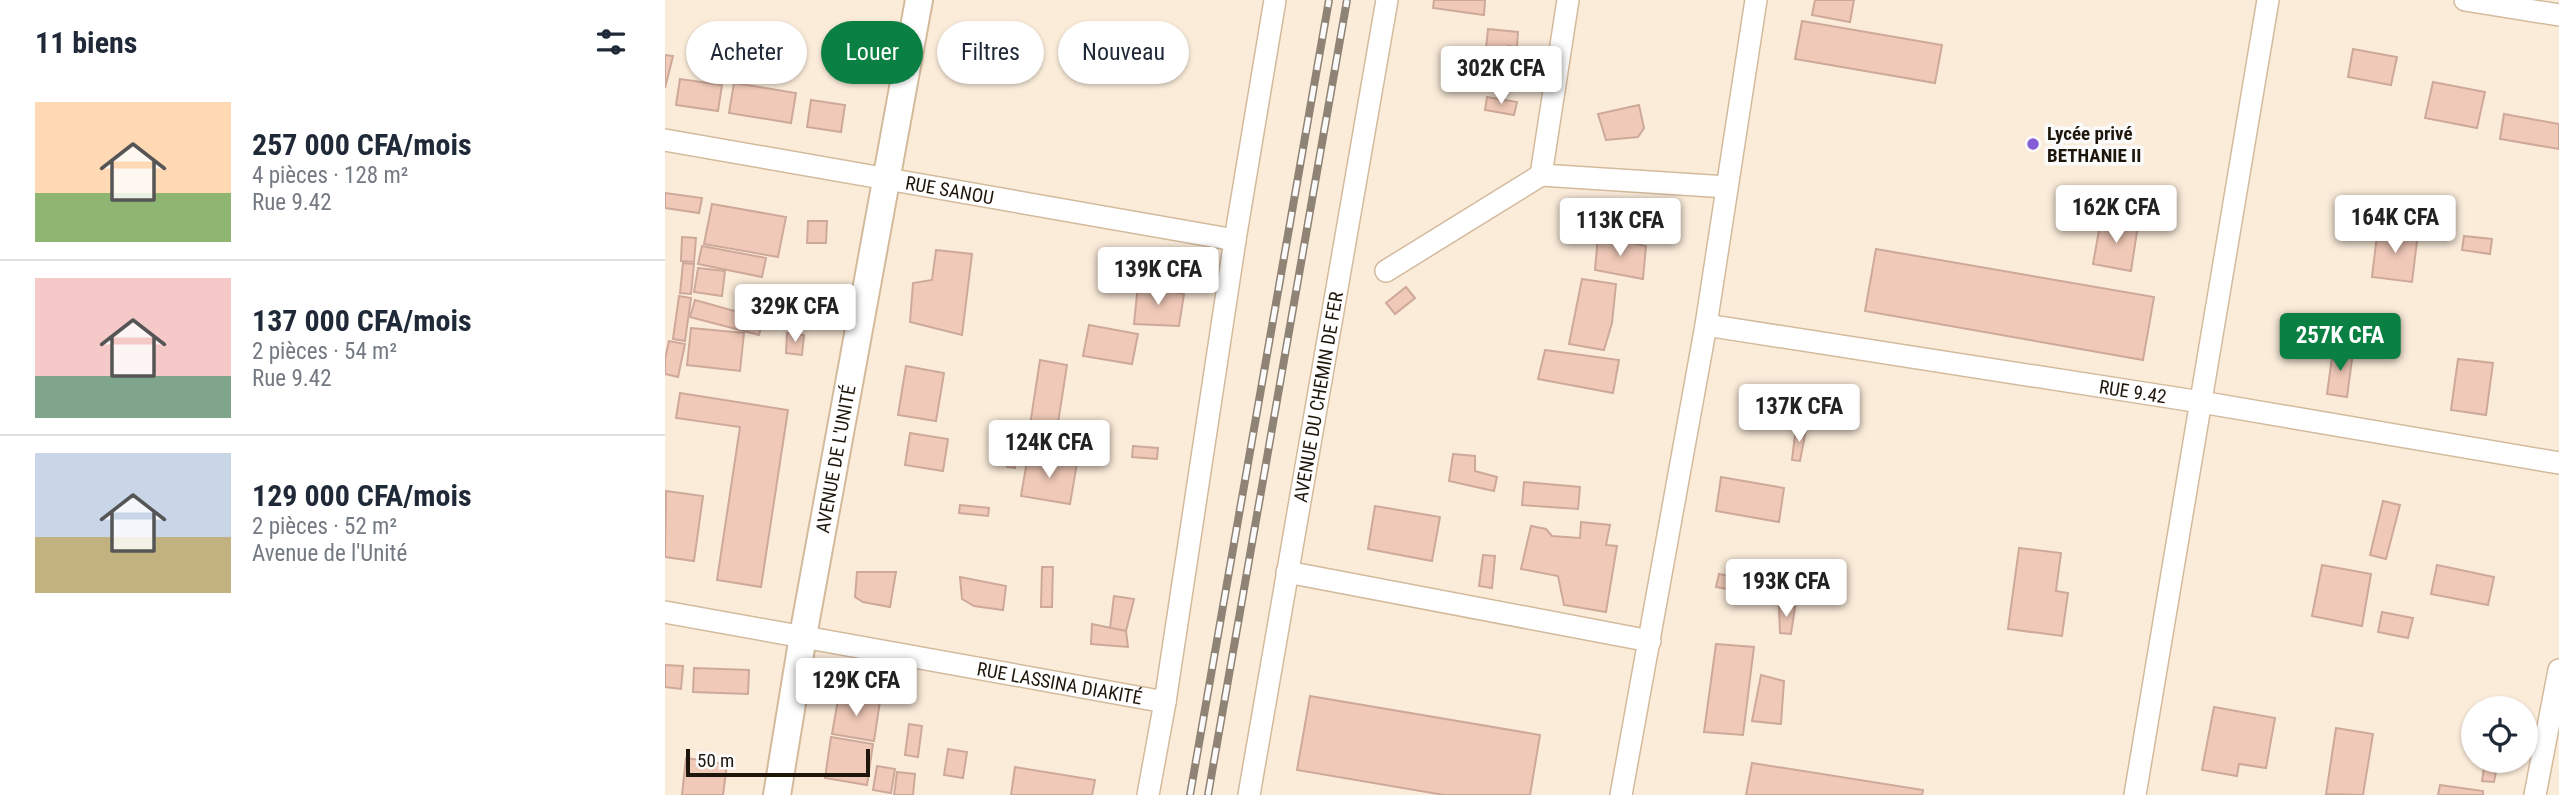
<!DOCTYPE html>
<html lang="fr">
<meta charset="utf-8">
<style>
:root{--surface:#fff;--page:#f6f6f7;--text:#1f2937;--muted:#747a83;--line:#e0e1e3;--accent:#0b8043}
body{margin:0;font-family:"Roboto Condensed",sans-serif;background:var(--page);color:var(--text);height:100vh;display:flex;flex-direction:column;font-size:26px;white-space:nowrap}
*{box-sizing:border-box;margin:0}
p{font-size:23px;color:var(--muted)}
.icon{flex:none;width:38px;height:38px;fill:none;stroke:currentColor;stroke-width:2;stroke-linecap:round;stroke-linejoin:round}
.map{position:relative;flex:1;overflow:hidden}
.side{display:flex;flex-direction:column;background:var(--surface);width:665px}
.side>*{flex:none}
.banner{position:absolute;left:21px;top:21px;width:665px;height:63px;display:flex;gap:14px}
.controls{position:absolute;left:1796px;top:696px;display:grid;gap:14px}
.controls a{display:grid;place-items:center;width:77px;height:77px;border-radius:50%;background:var(--surface);box-shadow:0 2px 5px #0004;font-size:35px}
.scale{position:absolute;left:21px;bottom:18px;width:184px;box-sizing:border-box;padding-left:7px;border:4px solid #1f160b;border-top:0;font-size:19px;line-height:24px;white-space:nowrap;color:#1f160b;-webkit-text-stroke:5px #fbfbfb;paint-order:stroke}
.price{position:absolute;translate:-50% -60px;padding:0 16px;border-radius:7px;background:#fff;color:#222;font-size:23px;line-height:46px;filter:drop-shadow(0 2px 4px #0008)}
.price::after{content:'';position:absolute;left:50%;top:42px;width:21px;height:16px;margin-left:-10px;background:inherit;clip-path:polygon(0 0,100% 0,50% 100%)}
.price.current{background:var(--accent);color:#fff}
ul{padding:0;list-style:none}
li{display:flex;align-items:center;gap:21px;height:175px;padding:0 35px}
li+li{border-top:2px solid var(--line)}
li span{display:grid;place-items:center;flex:none;width:196px;height:140px;border-radius:0px;color:#555}
li>.icon{margin-inline-start:auto}
span .icon{width:84px;height:84px;fill:#fffc;stroke-width:1}
li b{font-size:30px}
h2{display:flex;justify-content:space-between;align-items:center;height:84px;padding:0 35px;font-size:30px}
.tag{padding:0 24px;border-radius:32px;background:var(--surface);box-shadow:0 2px 5px #0004;font-size:24px;line-height:63px}
.tag.current{background:var(--accent);color:#fff}
main{display:flex;flex:1;min-height:0}
.map>svg:first-child{display:block}
</style>
<main>
<section class="side">
<h2>11 biens<svg class="icon" aria-label="filters" viewBox="0 0 24 24"><path d="M4 7h16M4 17h16"/><circle cx="9" cy="7" r="2"/><circle cx="15" cy="17" r="2"/></svg></h2>
<ul>
<li><span style="background:linear-gradient(#ffd9b3 65%,#8fb573 0)"><svg class="icon" aria-label="home" viewBox="0 0 24 24"><path d="M3 11l9-7 9 7M6 9v11h12V9"/></svg></span><div><b>257 000 CFA/mois</b><p>4 pièces · 128 m²</p><p>Rue 9.42</p></div></li>
<li><span style="background:linear-gradient(#f6c9c9 70%,#7fa58c 0)"><svg class="icon" aria-label="home" viewBox="0 0 24 24"><path d="M3 11l9-7 9 7M6 9v11h12V9"/></svg></span><div><b>137 000 CFA/mois</b><p>2 pièces · 54 m²</p><p>Rue 9.42</p></div></li>
<li><span style="background:linear-gradient(#c9d6e8 60%,#c2b280 0)"><svg class="icon" aria-label="home" viewBox="0 0 24 24"><path d="M3 11l9-7 9 7M6 9v11h12V9"/></svg></span><div><b>129 000 CFA/mois</b><p>2 pièces · 52 m²</p><p>Avenue de l'Unité</p></div></li>
</ul>
</section>
<div class="map">
<svg width="1894" height="795" viewBox="0 0 1894 795">
<rect width="100%" height="100%" fill="#fbecda"/>
<g fill="#f0c9b8" stroke="#cea99a" stroke-width="2">
<path d="M769 0H820L819 15 768 8Z"/>
<path d="M1150 0H1189L1185 22 1147 15Z"/>
<path d="M1137 21 1277 45 1270 83 1130 59Z"/>
<path d="M823 29 853 32 852 47 843 46 841 61 820 58Z"/>
<path d="M1688 49 1732 57 1726 85 1683 77Z"/>
<path d="M0 55 8 56 0 88Z"/>
<path d="M15 79 57 85 53 111 11 105Z"/>
<path d="M1768 82 1820 92 1812 128 1760 118Z"/>
<path d="M69 83 131 93 126 123 64 113Z"/>
<path d="M822 97 852 102 849 115 820 110Z"/>
<path d="M146 100 180 105 176 132 142 127Z"/>
<path d="M974 105 979 128 973 137 941 140 933 114Z"/>
<path d="M1839 114 1894 124V149L1835 139Z"/>
<path d="M0 193 37 198 34 213 0 208Z"/>
<path d="M47 204 121 217 113 257 39 244Z"/>
<path d="M1436 219 1473 225 1466 271 1428 264Z"/>
<path d="M143 221H162L161 243H142Z"/>
<path d="M1713 227 1753 233 1747 282 1707 277Z"/>
<path d="M933 236 981 246 978 279 930 270Z"/>
<path d="M1799 236 1827 239 1825 254 1797 250Z"/>
<path d="M17 237 31 238 29 262 16 261Z"/>
<path d="M37 246 101 258 97 277 33 264Z"/>
<path d="M1211 249 1489 297 1478 360 1200 311Z"/>
<path d="M271 250 307 254 297 335 245 322 248 283 267 280Z"/>
<path d="M18 263 29 264 26 294 15 293Z"/>
<path d="M33 268 60 271 57 296 29 292Z"/>
<path d="M917 279 951 284 947 323 939 350 904 344Z"/>
<path d="M473 284 519 294 514 326 469 324Z"/>
<path d="M741 287 750 298 730 314 721 303Z"/>
<path d="M14 296 26 298 20 341 8 339Z"/>
<path d="M30 300 98 319 94 335 25 317Z"/>
<path d="M424 325 473 334 467 364 418 356Z"/>
<path d="M26 328 79 333 75 371 22 365Z"/>
<path d="M122 333 139 335 137 355 121 353Z"/>
<path d="M4 341 20 344 13 377 0 374V359Z"/>
<path d="M880 350 954 360 948 393 873 379Z"/>
<path d="M1668 350 1688 352 1682 397 1662 394Z"/>
<path d="M1793 359 1828 363 1821 415 1786 410Z"/>
<path d="M375 360 402 365 390 442 363 438Z"/>
<path d="M241 366 279 373 271 421 233 415Z"/>
<path d="M15 393 123 410 96 587 52 580 75 427 11 418Z"/>
<path d="M1113 393 1132 394 1131 427H1112Z"/>
<path d="M1131 427 1141 430 1135 461 1127 460Z"/>
<path d="M245 433 283 439 278 471 240 465Z"/>
<path d="M468 446 493 448 492 459 467 457Z"/>
<path d="M344 452 352 453 350 468 342 467Z"/>
<path d="M788 454 810 456V471L832 477 829 491 784 481Z"/>
<path d="M363 455 412 463 405 504 356 496Z"/>
<path d="M1056 477 1119 488 1114 522 1051 511Z"/>
<path d="M859 482 915 487 913 509 857 505Z"/>
<path d="M1 491 38 496 29 561 0 557Z"/>
<path d="M1718 501 1735 505 1721 559 1705 555Z"/>
<path d="M295 505 324 508 323 516 294 513Z"/>
<path d="M710 506 775 517 767 561 703 549Z"/>
<path d="M916 522 945 525 941 545 952 546 941 612 899 605 893 576 856 569 866 526 881 529 887 536 915 538Z"/>
<path d="M1354 548 1396 553 1391 591 1403 593 1397 636 1343 629Z"/>
<path d="M818 555 830 556 827 588 814 586Z"/>
<path d="M1657 565 1706 574 1697 626 1647 616Z"/>
<path d="M1772 565 1829 577 1823 605 1766 594Z"/>
<path d="M377 567H388L387 607H376Z"/>
<path d="M192 572H231L225 607 198 602 190 597Z"/>
<path d="M1054 574 1105 584 1103 597 1051 587Z"/>
<path d="M295 577 341 586 338 610 309 606 297 599Z"/>
<path d="M449 596 469 599 461 631 445 628Z"/>
<path d="M1114 607H1130L1126 634 1115 633Z"/>
<path d="M1717 612 1748 618 1743 638 1713 632Z"/>
<path d="M427 624 461 631 463 647 426 644Z"/>
<path d="M1051 644 1089 647 1078 735 1039 732Z"/>
<path d="M0 665 18 666 16 689 0 687Z"/>
<path d="M29 668 84 670 83 694 28 692Z"/>
<path d="M1096 675 1119 681 1116 724 1087 721Z"/>
<path d="M174 694 215 701 209 741 167 734Z"/>
<path d="M645 696 875 735 865 795H779L632 770Z"/>
<path d="M1549 707 1610 718 1601 768 1574 764 1572 776 1537 770Z"/>
<path d="M244 724 257 726 253 757 240 755Z"/>
<path d="M1671 728 1708 734 1698 795 1661 794Z"/>
<path d="M166 737 208 744 202 785 160 778Z"/>
<path d="M283 749 302 752 298 778 279 775Z"/>
<path d="M21 758 62 764 58 795H17Z"/>
<path d="M1820 761H1833L1829 782 1817 781Z"/>
<path d="M1087 763 1258 790 1257 795H1081Z"/>
<path d="M212 766 230 769 226 793 208 790Z"/>
<path d="M350 767 430 780 427 795H346Z"/>
<path d="M232 772 250 774 248 795H229Z"/>
<path d="M1775 785 1818 791V795H1773Z"/>
</g>
<g fill="none" stroke-linecap="round" stroke-linejoin="round">
<defs>
<g id="minor">
<path d="M1800 0 1894 15"/>
<path id="s1" d="M0 140 570 240"/>
<path d="M876 175 903 0"/>
<path d="M721 271 876 175 1062 187"/>
<path id="s2" d="M1041 325 1536 402 1894 463"/>
<path d="M622 572 985 641"/>
<path id="s3" d="M0 612 500 702"/>
<path d="M483 795 500 702 570 240 610 0"/>
<path id="s4" d="M584 795 722 0"/>
<path d="M956 795 1041 325 1091 0"/>
<path d="M1470 795 1603 0"/>
<path d="M1870 795 1894 670"/>
</g>
<g id="tertiary">
<path id="s5" d="M112 795 138 636 254 0"/>
</g>
</defs>
<use href="#minor" stroke="#d3ba9d" stroke-width="24"/>
<use href="#tertiary" stroke="#d3ba9d" stroke-width="30"/>
<use href="#minor" stroke="#fff" stroke-width="21"/>
<use href="#tertiary" stroke="#fff" stroke-width="26"/>
<defs>
<g id="rail">
<path d="M525 795 664 0"/>
<path d="M543 795 682 0"/>
</g>
</defs>
<use href="#rail" stroke="#8f8375" stroke-width="8"/>
<use href="#rail" stroke="#fbfbfb" stroke-width="5" stroke-dasharray="16" stroke-linecap="butt"/>
</g>
<circle fill="#845dd7" stroke="#fbfbfb" stroke-width="2.5" cx="1368" cy="144" r="7"/>
<g text-anchor="middle" stroke-width="7" stroke-linejoin="round" paint-order="stroke">
<g font-size="19" font-weight="bold" fill="#1f160b" stroke="#fbfbfb" text-anchor="start">
<text x="1382" y="140">Lycée privé<tspan x="1382" dy="22">BETHANIE II</tspan></text>
</g>
<g font-size="19" fill="#1f160b" stroke="#fbfbfb">
<text dy="7" stroke="none"><textPath href="#s1" startOffset="289">RUE SANOU</textPath></text>
<text dy="7" stroke="none"><textPath href="#s2" startOffset="432">RUE 9.42</textPath></text>
<text dy="7" stroke="none"><textPath href="#s4" startOffset="404">AVENUE DU CHEMIN DE FER</textPath></text>
<text dy="7" stroke="none"><textPath href="#s5" startOffset="341">AVENUE DE L'UNITÉ</textPath></text>
<text dy="7" stroke="none"><textPath href="#s3" startOffset="401">RUE LASSINA DIAKITÉ</textPath></text>
</g>
</g>
</svg>
<div class="controls">
<a><svg class="icon" aria-label="locate" viewBox="0 0 24 24"><circle cx="12" cy="12" r="6"/><path d="M12 2v4M12 18v4M2 12h4M18 12h4"/></svg></a>
</div>
<div class="scale">50 m</div>
<b class="price" style="left:836px;top:106px">302K CFA</b>
<b class="price" style="left:1451px;top:245px">162K CFA</b>
<b class="price" style="left:1730px;top:255px">164K CFA</b>
<b class="price" style="left:955px;top:258px">113K CFA</b>
<b class="price" style="left:493px;top:307px">139K CFA</b>
<b class="price" style="left:130px;top:344px">329K CFA</b>
<b class="price current" style="left:1675px;top:373px">257K CFA</b>
<b class="price" style="left:1134px;top:444px">137K CFA</b>
<b class="price" style="left:384px;top:480px">124K CFA</b>
<b class="price" style="left:1121px;top:619px">193K CFA</b>
<b class="price" style="left:191px;top:718px">129K CFA</b>
<div class="banner">
<a class="tag">Acheter</a>
<a class="tag current">Louer</a>
<a class="tag">Filtres</a>
<a class="tag">Nouveau</a>
</div>
</div>
</main>
